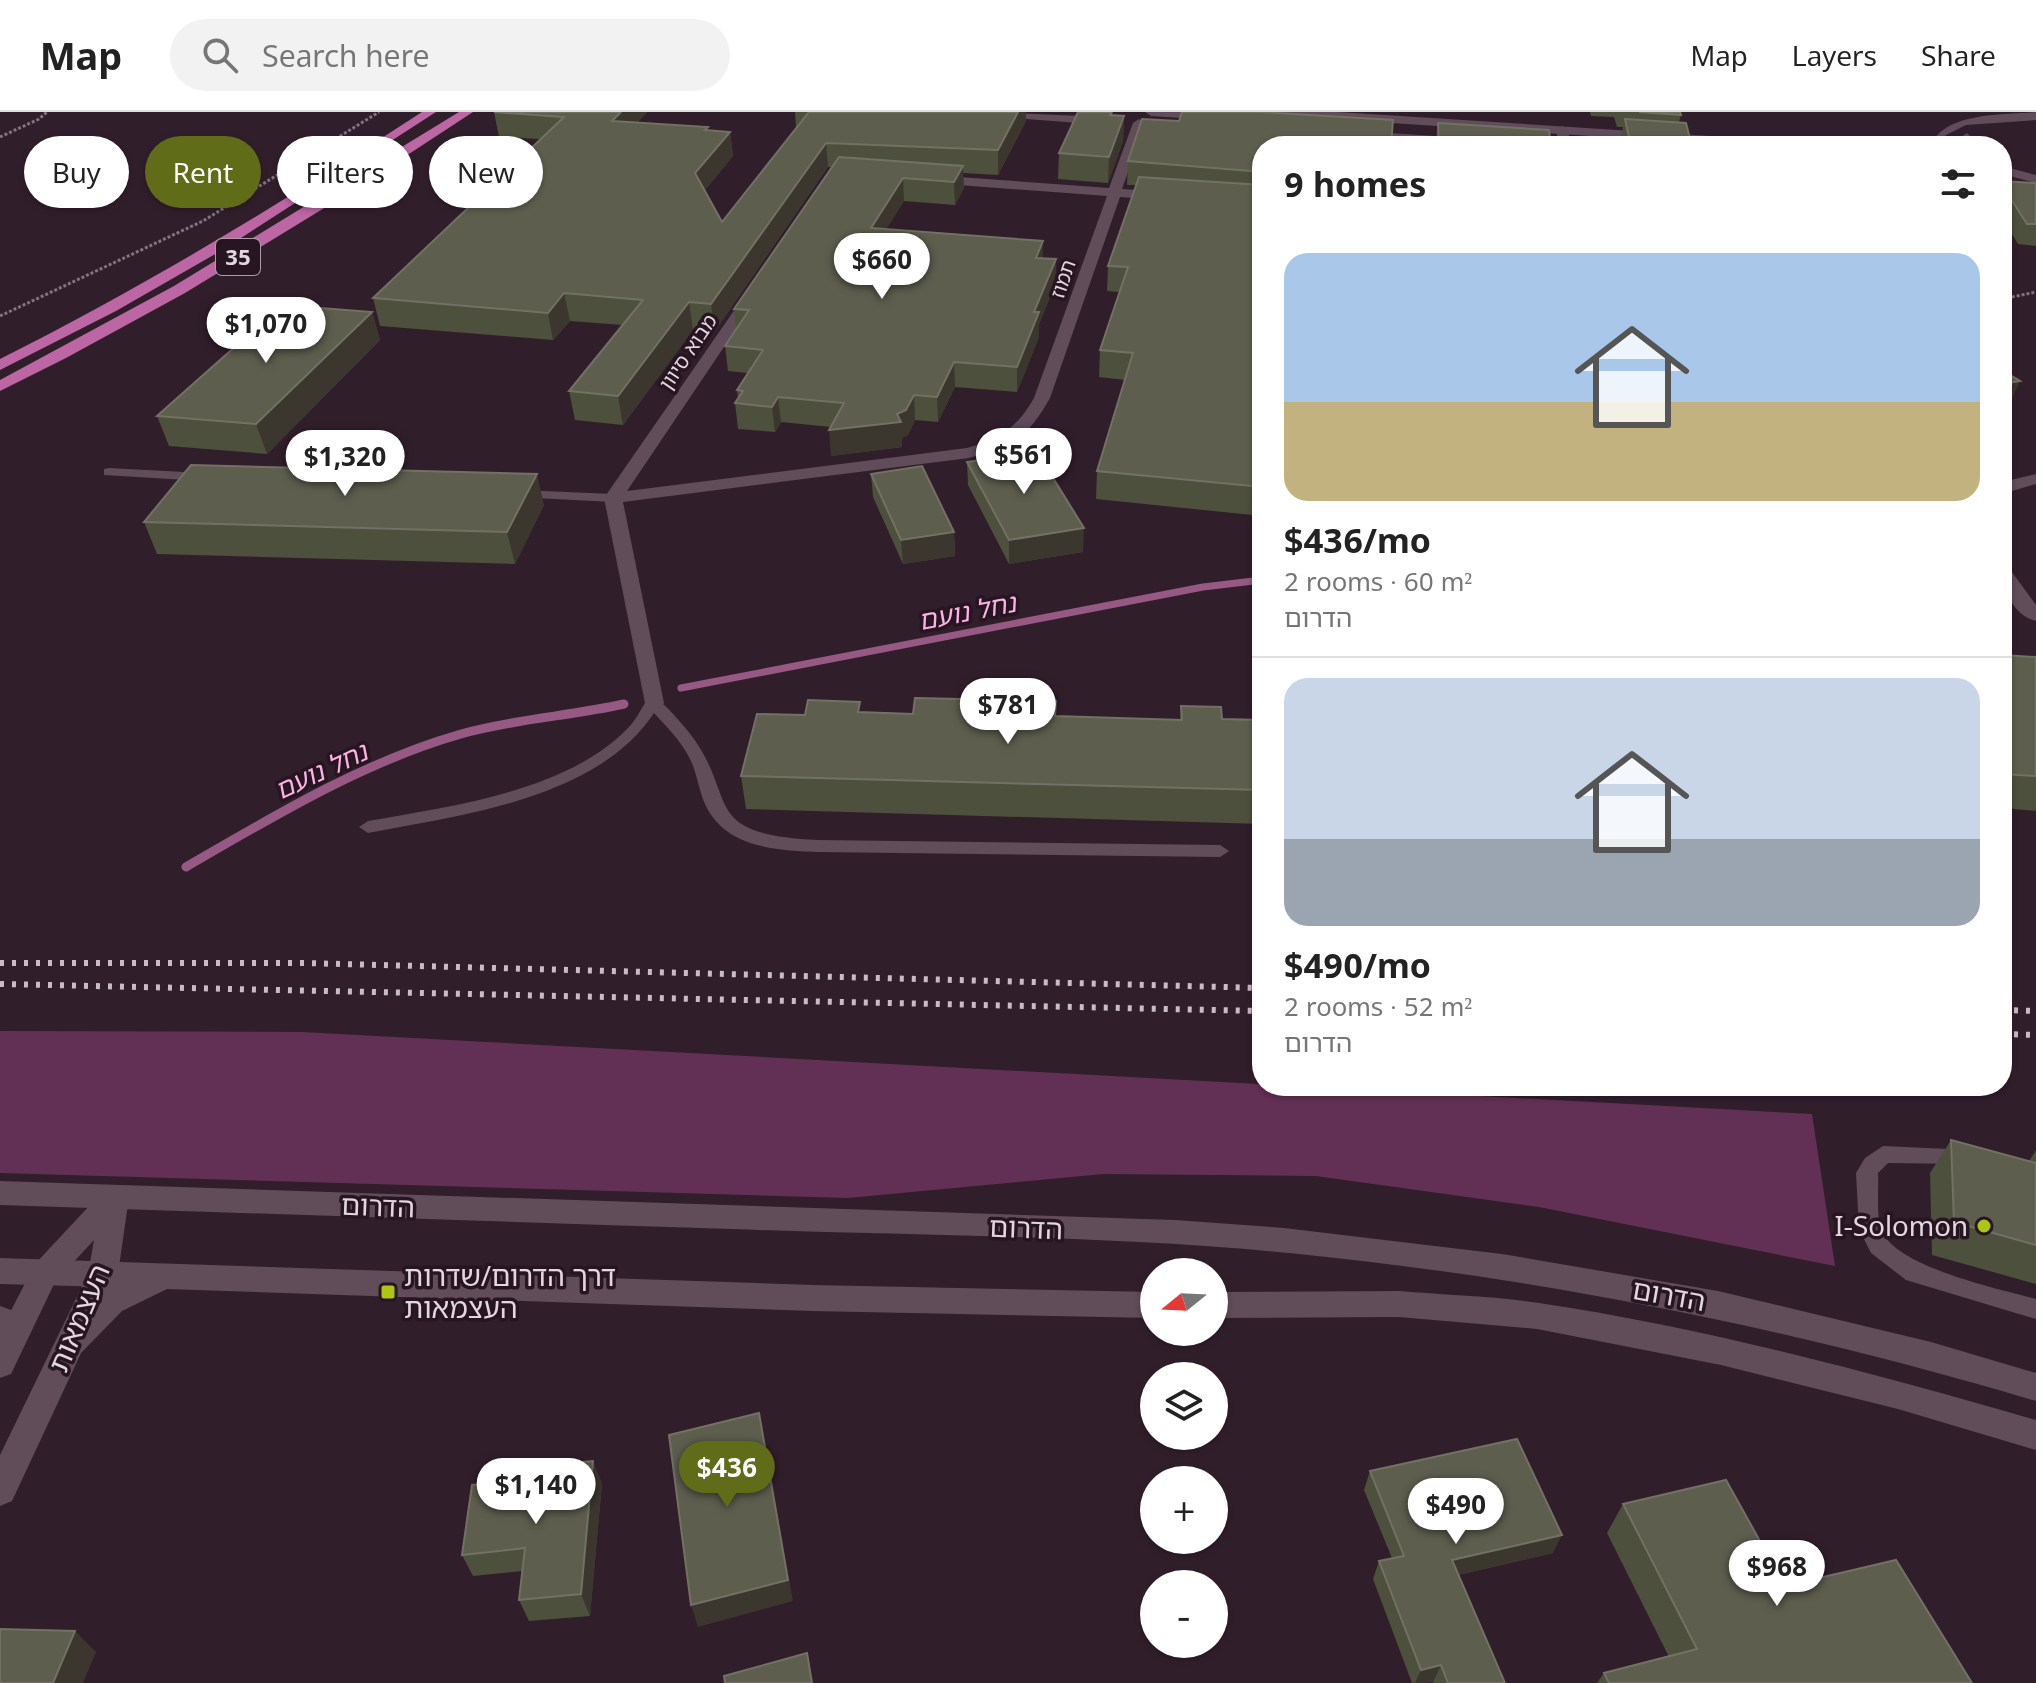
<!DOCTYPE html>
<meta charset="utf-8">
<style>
:root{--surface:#fff;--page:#f2f2f2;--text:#222;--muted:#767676;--line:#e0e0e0;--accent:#616c19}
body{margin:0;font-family:Georgia,"Noto Sans Hebrew",serif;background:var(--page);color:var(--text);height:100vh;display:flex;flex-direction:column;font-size:30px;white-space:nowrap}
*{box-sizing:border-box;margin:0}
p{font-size:26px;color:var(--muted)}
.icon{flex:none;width:44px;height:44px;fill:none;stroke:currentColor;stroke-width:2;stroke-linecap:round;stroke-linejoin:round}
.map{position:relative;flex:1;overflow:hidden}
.details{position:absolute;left:1252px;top:24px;width:760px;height:960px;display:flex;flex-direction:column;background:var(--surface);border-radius:32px;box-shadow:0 2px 6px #0004}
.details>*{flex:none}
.banner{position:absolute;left:24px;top:24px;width:760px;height:72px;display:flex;gap:16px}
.needle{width:52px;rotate:252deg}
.tools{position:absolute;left:1140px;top:1146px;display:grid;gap:16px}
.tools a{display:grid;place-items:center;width:88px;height:88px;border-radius:50%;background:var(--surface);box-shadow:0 2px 6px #0004;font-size:40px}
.price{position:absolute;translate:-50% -68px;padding:0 18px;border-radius:28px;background:#fff;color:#222;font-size:26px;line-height:52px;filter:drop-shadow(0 2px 4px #0008)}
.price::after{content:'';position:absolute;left:50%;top:48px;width:24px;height:18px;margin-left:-12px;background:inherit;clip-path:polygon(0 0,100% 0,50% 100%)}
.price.selected{background:var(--accent);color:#fff}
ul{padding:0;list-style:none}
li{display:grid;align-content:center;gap:16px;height:424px;padding:0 32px}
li+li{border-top:2px solid var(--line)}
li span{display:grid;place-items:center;height:248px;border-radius:24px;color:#555}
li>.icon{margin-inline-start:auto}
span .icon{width:144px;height:144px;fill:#fffc;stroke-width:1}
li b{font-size:34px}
h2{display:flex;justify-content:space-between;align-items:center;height:96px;padding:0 32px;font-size:34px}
.tag{padding:0 28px;border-radius:36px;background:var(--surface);box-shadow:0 2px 6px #0004;font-size:28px;line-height:72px}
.tag.selected{background:var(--accent);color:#fff}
header{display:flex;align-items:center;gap:48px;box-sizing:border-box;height:112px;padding:0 40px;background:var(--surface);border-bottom:2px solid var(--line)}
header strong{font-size:38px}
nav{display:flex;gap:44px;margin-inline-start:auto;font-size:28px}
.search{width:560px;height:72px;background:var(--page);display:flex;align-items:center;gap:20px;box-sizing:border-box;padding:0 28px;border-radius:44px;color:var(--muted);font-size:30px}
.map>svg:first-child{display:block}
</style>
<header>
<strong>Map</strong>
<div class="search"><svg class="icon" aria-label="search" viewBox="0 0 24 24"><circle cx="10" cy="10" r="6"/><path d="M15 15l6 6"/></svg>Search here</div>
<nav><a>Map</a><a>Layers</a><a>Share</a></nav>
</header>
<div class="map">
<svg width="2036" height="1571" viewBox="0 0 2036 1571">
<rect width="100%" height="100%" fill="#311e2b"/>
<path fill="#633055" d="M0 919 302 920 1812 1002 1835 1154 1539 1095 1316 1064 1103 1062 848 1086 0 1061Z"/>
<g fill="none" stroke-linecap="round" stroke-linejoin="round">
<path stroke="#965984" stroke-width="7" d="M681 576 1203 475 1262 468"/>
<path stroke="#965984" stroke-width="9" d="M186 755C274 704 363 650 461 622 514 607 570 604 624 592"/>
<g stroke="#83737e" stroke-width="3" stroke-dasharray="3 2" stroke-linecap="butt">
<path d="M0 25 39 7 47 0"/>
<path d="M2002 187 2036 180"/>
<path d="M0 204 203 109 379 0"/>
</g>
<g fill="#614c5a" fill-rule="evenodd">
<path d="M109 356 203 361 210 365 203 369 104 363V357Z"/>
<path d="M520 378 613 382 620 386 613 390 515 385V379Z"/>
<path d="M653 586C664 590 673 602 681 611 745 682 690 722 818 728L1220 733 1229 739 1220 745 818 740C775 738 725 736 705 692 698 676 697 660 689 645 680 628 667 615 654 601 597 687 462 703 368 721L359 715 368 709C451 694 564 680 626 618 635 610 641 597 647 588Z"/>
<path d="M1883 1034 1971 1038 1974 1044 1971 1050 1964 1052 1888 1051 1878 1061C1879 1078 1876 1101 1881 1117 1894 1155 2000 1177 2036 1187V1207L1906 1168 1871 1141 1859 1117 1856 1061 1865 1046Z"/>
</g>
<g fill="#614c5a" fill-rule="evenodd">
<path d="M982 0 1106 5 1112 9 1106 13 988 4Z"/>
<path d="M2036 0V8L1966 13 1946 23 1942 34H1930C1945 0 2001 3 2036 0Z"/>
<path d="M1139 7 1145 11 1122 77 1165 80 1172 84 1165 88 1120 85 1050 286C1028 325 1013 335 969 346L623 390 664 591 660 596H646L604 386 749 177 754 176 761 180 627 379 967 336C1000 326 1017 316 1034 286L1107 84 931 71 924 67 931 63 1109 76 1133 11Z"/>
<path d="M1562 14 1568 18 1571 34H1559L1556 18Z"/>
<path d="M1359 19 1466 26 1472 30 1466 34 1355 26 1353 23Z"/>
<path d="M2036 362V372L2002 382V370Z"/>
<path d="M2002 454 2009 456 2036 493V509C2012 503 2002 476 2002 454Z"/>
</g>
<g fill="#614c5a" fill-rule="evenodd">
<path d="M1145 0H1207L1219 4 1213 8 1151 4Z"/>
<path d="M1276 0H1338L1804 30 1810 34H1746L1282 4Z"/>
<path d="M1967 21 1980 34H1967L1961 25Z"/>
<path d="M1939 24 1945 28 1938 34H1924Z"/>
<path d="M2002 54 2036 63V71L2002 62Z"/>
<path d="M115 1073 125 1077 129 1085 118 1162 12 1389 0 1394V1343L88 1162 94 1128 55 1170 11 1262 0 1266V1220L35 1152 105 1077Z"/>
</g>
<g fill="#614c5a" fill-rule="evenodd">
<path d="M0 1069 1175 1108 1284 1116 1502 1142 1718 1179 1931 1230 2036 1261V1289C1791 1216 1543 1166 1289 1141 1104 1123 917 1124 732 1117 488 1109 244 1101 0 1093Z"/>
<path d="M0 1146 813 1173 1154 1180V1206L813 1199 167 1177 122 1199 82 1240 71 1244 60 1240 56 1230C65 1210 91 1185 111 1175L0 1172Z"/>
<path d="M1399 1179C1445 1183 1493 1184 1539 1191 1707 1216 1872 1261 2036 1308V1338L1898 1297 1721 1253 1537 1217 1399 1205 1214 1206V1180Z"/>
<path d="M0 1194 11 1198C18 1213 23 1235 16 1251L5 1255 0 1253Z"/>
</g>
<g fill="#bc66a4" fill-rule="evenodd">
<path d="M422 0H436L224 137 116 199 0 258V247C146 174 285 89 422 0Z"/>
<path d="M459 0H473L357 76 185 181 66 246 0 279V268L174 174Z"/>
</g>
<g stroke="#cabcc5" stroke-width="6" stroke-dasharray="4 8" stroke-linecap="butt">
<path d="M0 851H304L1262 876"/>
<path d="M0 872 1262 899"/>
<path d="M2002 898 2036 899"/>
<path d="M2002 922 2036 923"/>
</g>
</g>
<g fill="#4c503c">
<path d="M494 0H647L637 11 730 20 733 44 704 79 722 110 796 16 795 0H1026V9L998 63 963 61 964 76 955 93 904 89 886 117 1043 129V146L1056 171 1039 212V225L1017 280 955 275 938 310 915 308 908 323 902 326V335L831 344V315L781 310 775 320 738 317 735 291 738 287 737 278 748 261 728 259 725 234 736 217 734 197 832 55H828L715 219 693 218 623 313 575 308 569 279 623 213 570 209 553 228 380 214 373 186 540 27 499 25Z"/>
<path d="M1590 0H1680L1681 3 1679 10 1690 27 1777 34H1621L1620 29 1623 15H1617L1614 5 1591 4Z"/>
<path d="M1115 3 1124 4 1123 29 1108 71 1058 67 1059 41Z"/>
<path d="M1438 11 1551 34H1435Z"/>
<path d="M1262 34V404L1096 387 1097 359 1125 268 1099 265 1100 238 1119 180 1107 179 1108 154 1136 73H1127L1128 49Z"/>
<path d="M2002 69 2036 71V134L2018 132 2002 106Z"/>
<path d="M372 200 380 228 267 342 169 334 157 304Z"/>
<path d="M967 350 1083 440 1009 452 968 373Z"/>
<path d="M871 362 954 420 955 444 903 452 873 385Z"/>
<path d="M544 393 515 452 157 442 144 410Z"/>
<path d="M2002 543 2036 545V699L2002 696Z"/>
<path d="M1181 594 1222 607 1262 608V712L746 697 741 664 805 603 861 600 1180 608Z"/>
<path d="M1951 1028 2029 1049 2036 1038V1172L1932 1143 1930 1061Z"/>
<path d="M1370 1359 1553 1441 1458 1463 1505 1571H1434L1433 1570 1412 1571 1373 1467 1379 1449 1392 1446 1364 1378Z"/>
<path d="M602 1371 590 1504 529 1509 519 1488 522 1459 473 1464 462 1443Z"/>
<path d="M1623 1392 1785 1474 1972 1571H1597L1604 1561 1669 1545 1607 1421Z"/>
</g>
<g fill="#3b362e">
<path d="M621 0H647L616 33 612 9Z"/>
<path d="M1018 0H1026V9L998 63V38Z"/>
<path d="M1124 4 1123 29 1108 71 1109 45Z"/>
<path d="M730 20 733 44 698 87 695 61Z"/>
<path d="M826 31 828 55 715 219 711 192Z"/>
<path d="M963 54 964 76 955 93 954 70Z"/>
<path d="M903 66 904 89 873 139 871 116Z"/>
<path d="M1043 129V152L1036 146Z"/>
<path d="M1056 147V171L1039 212V225L1017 280V255L1034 200Z"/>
<path d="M564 181 570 209 553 228 548 201Z"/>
<path d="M689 190 693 218 623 313 618 284Z"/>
<path d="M372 200 380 228 267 342 256 312Z"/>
<path d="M954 250 955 275 938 310 937 285Z"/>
<path d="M2020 269 2010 291 2002 293V272Z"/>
<path d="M914 283 915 308 908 323 902 326V335L831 344 829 318 897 302Z"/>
<path d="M778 285 781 310 775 320 772 295Z"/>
<path d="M537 362 544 393 515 452 507 420Z"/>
<path d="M1084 416 1083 440 1009 452V428Z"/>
<path d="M954 420 955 444 903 452 901 428Z"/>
<path d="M759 1301 793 1489 698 1515 691 1493Z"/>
<path d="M593 1349 602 1371 590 1504 581 1482Z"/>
<path d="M1562 1423 1553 1441 1444 1466 1452 1448Z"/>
<path d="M75 1519 96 1540 83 1571H53Z"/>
<path d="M1441 1553 1433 1570 1415 1571 1421 1558Z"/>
</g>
<g fill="#5d5e4e" stroke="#727164" stroke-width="2">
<path d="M494 0H621L612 9 708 15 705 18 730 20 695 61 722 110 809 0H1018L998 38 826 31 711 192 689 190 618 284 569 279 643 188 564 181 548 201 373 186 564 5Z"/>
<path d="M1078 0H1112L1110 3 1124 4 1109 45 1059 41Z"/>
<path d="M1182 0H1260L1393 8 1391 34H1262V60L1128 49 1142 7 1179 9Z"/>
<path d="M1639 0H1680L1681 3Z"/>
<path d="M1625 7 1686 11 1690 27 1777 34H1631Z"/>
<path d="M1438 11 1549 18 1551 34H1439Z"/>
<path d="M839 45 963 54 954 70 903 66 871 116 1043 129 1036 146 1056 147 1034 200H1039L1017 255 954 250 937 285 914 283 906 298 897 302 901 310 829 318 844 291 778 285 772 295 735 291 743 279 737 278 763 238 725 234 749 198 734 197Z"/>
<path d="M1139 65 1262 73V375L1097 359 1133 241 1100 238 1128 155 1108 154Z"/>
<path d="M2002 69 2036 71V112H2027L2002 73Z"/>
<path d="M282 193 372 200 256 312 157 304Z"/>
<path d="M2002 258 2020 269 2002 272Z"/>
<path d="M1037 340 1084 416 1009 428 967 350Z"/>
<path d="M191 353 537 362 507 420 144 410Z"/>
<path d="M922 354 954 420 901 428 871 362Z"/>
<path d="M2002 543 2036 545V664L2002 662Z"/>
<path d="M915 586 1056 589 1055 604 1182 608 1181 594 1221 595 1222 607 1262 608V678L741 664 757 602 805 603 808 588 860 590 858 600 913 602Z"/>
<path d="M1951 1028 2036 1051V1133L1954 1110Z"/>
<path d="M759 1301 788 1468 691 1493 669 1323Z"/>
<path d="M1517 1327 1562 1423 1452 1448 1505 1571H1448L1441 1553 1421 1558 1379 1449 1404 1444 1370 1359Z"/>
<path d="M593 1349 581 1482 519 1488 525 1436 462 1443 472 1373 533 1368 535 1354Z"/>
<path d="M1726 1368 1785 1474 1896 1448 1972 1571H1609L1604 1561 1697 1537 1623 1392Z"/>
<path d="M0 1517 75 1519 53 1571H0Z"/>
<path d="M807 1541 812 1571H725L724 1564Z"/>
</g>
<g fill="#adc60f" stroke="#271521" stroke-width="3">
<circle cx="1984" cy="1114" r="8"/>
<rect x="380" y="1172" width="16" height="16" rx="4"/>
</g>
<g text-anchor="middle" stroke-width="7" stroke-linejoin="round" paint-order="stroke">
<g font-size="20" fill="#e3d6de" stroke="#271521">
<text transform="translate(1063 167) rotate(-71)" y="7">תמוז</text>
<text transform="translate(688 240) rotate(-56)" y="7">מבוא סיוון</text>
</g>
<rect fill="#271521" stroke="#ab9ca5" stroke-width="2" x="216" y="127" width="44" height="36" rx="6"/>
<g font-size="22" font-weight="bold" fill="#e3d6de">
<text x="238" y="153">35</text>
</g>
<g font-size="26" font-style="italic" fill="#fbb3e4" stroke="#271521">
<text transform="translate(967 500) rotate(-11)" y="9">נחל נועם</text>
<text transform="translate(321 659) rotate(-25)" y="9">נחל נועם</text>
</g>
<g font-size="28" fill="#e3d6de" stroke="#271521">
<text transform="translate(378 1094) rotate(2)" y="10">הדרום</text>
<text transform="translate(1026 1116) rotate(2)" y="10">הדרום</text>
<text transform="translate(1669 1183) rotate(10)" y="10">הדרום</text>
<text transform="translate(79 1206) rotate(-67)" y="10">העצמאות</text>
</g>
<g font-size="28" fill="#e3d6de" stroke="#271521" text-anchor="end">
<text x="1968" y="1124">I-Solomon</text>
<text x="404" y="1174" text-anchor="start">דרך הדרום/שדרות<tspan x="404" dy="32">העצמאות</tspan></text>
</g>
</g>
</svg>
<div class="tools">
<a><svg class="needle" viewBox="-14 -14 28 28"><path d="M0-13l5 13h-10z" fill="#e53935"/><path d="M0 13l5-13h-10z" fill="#767676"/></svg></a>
<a><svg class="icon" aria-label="layers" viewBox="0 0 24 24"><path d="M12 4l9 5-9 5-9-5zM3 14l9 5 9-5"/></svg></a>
<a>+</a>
<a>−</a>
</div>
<b class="price" style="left:882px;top:189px">$660</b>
<b class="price" style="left:266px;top:253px">$1,070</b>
<b class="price" style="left:1024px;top:384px">$561</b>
<b class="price" style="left:345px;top:386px">$1,320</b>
<b class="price" style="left:1008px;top:634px">$781</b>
<b class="price selected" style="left:727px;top:1397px">$436</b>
<b class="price" style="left:536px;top:1414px">$1,140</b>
<b class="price" style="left:1456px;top:1434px">$490</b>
<b class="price" style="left:1777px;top:1496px">$968</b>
<div class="banner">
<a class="tag">Buy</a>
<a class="tag selected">Rent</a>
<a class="tag">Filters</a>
<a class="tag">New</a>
</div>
<section class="details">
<h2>9 homes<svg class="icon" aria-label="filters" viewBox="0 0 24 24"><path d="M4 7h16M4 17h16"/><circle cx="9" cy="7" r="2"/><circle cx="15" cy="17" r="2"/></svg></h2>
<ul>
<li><span style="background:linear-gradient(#a9c7e8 60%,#c2b280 0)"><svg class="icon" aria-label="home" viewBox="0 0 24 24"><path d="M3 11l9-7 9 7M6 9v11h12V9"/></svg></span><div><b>$436/mo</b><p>2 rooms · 60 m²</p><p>הדרום</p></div></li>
<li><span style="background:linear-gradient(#c9d6e8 65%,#9aa5b1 0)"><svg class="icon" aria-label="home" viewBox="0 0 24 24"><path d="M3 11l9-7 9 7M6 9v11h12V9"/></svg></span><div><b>$490/mo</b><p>2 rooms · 52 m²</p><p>הדרום</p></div></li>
</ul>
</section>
</div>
